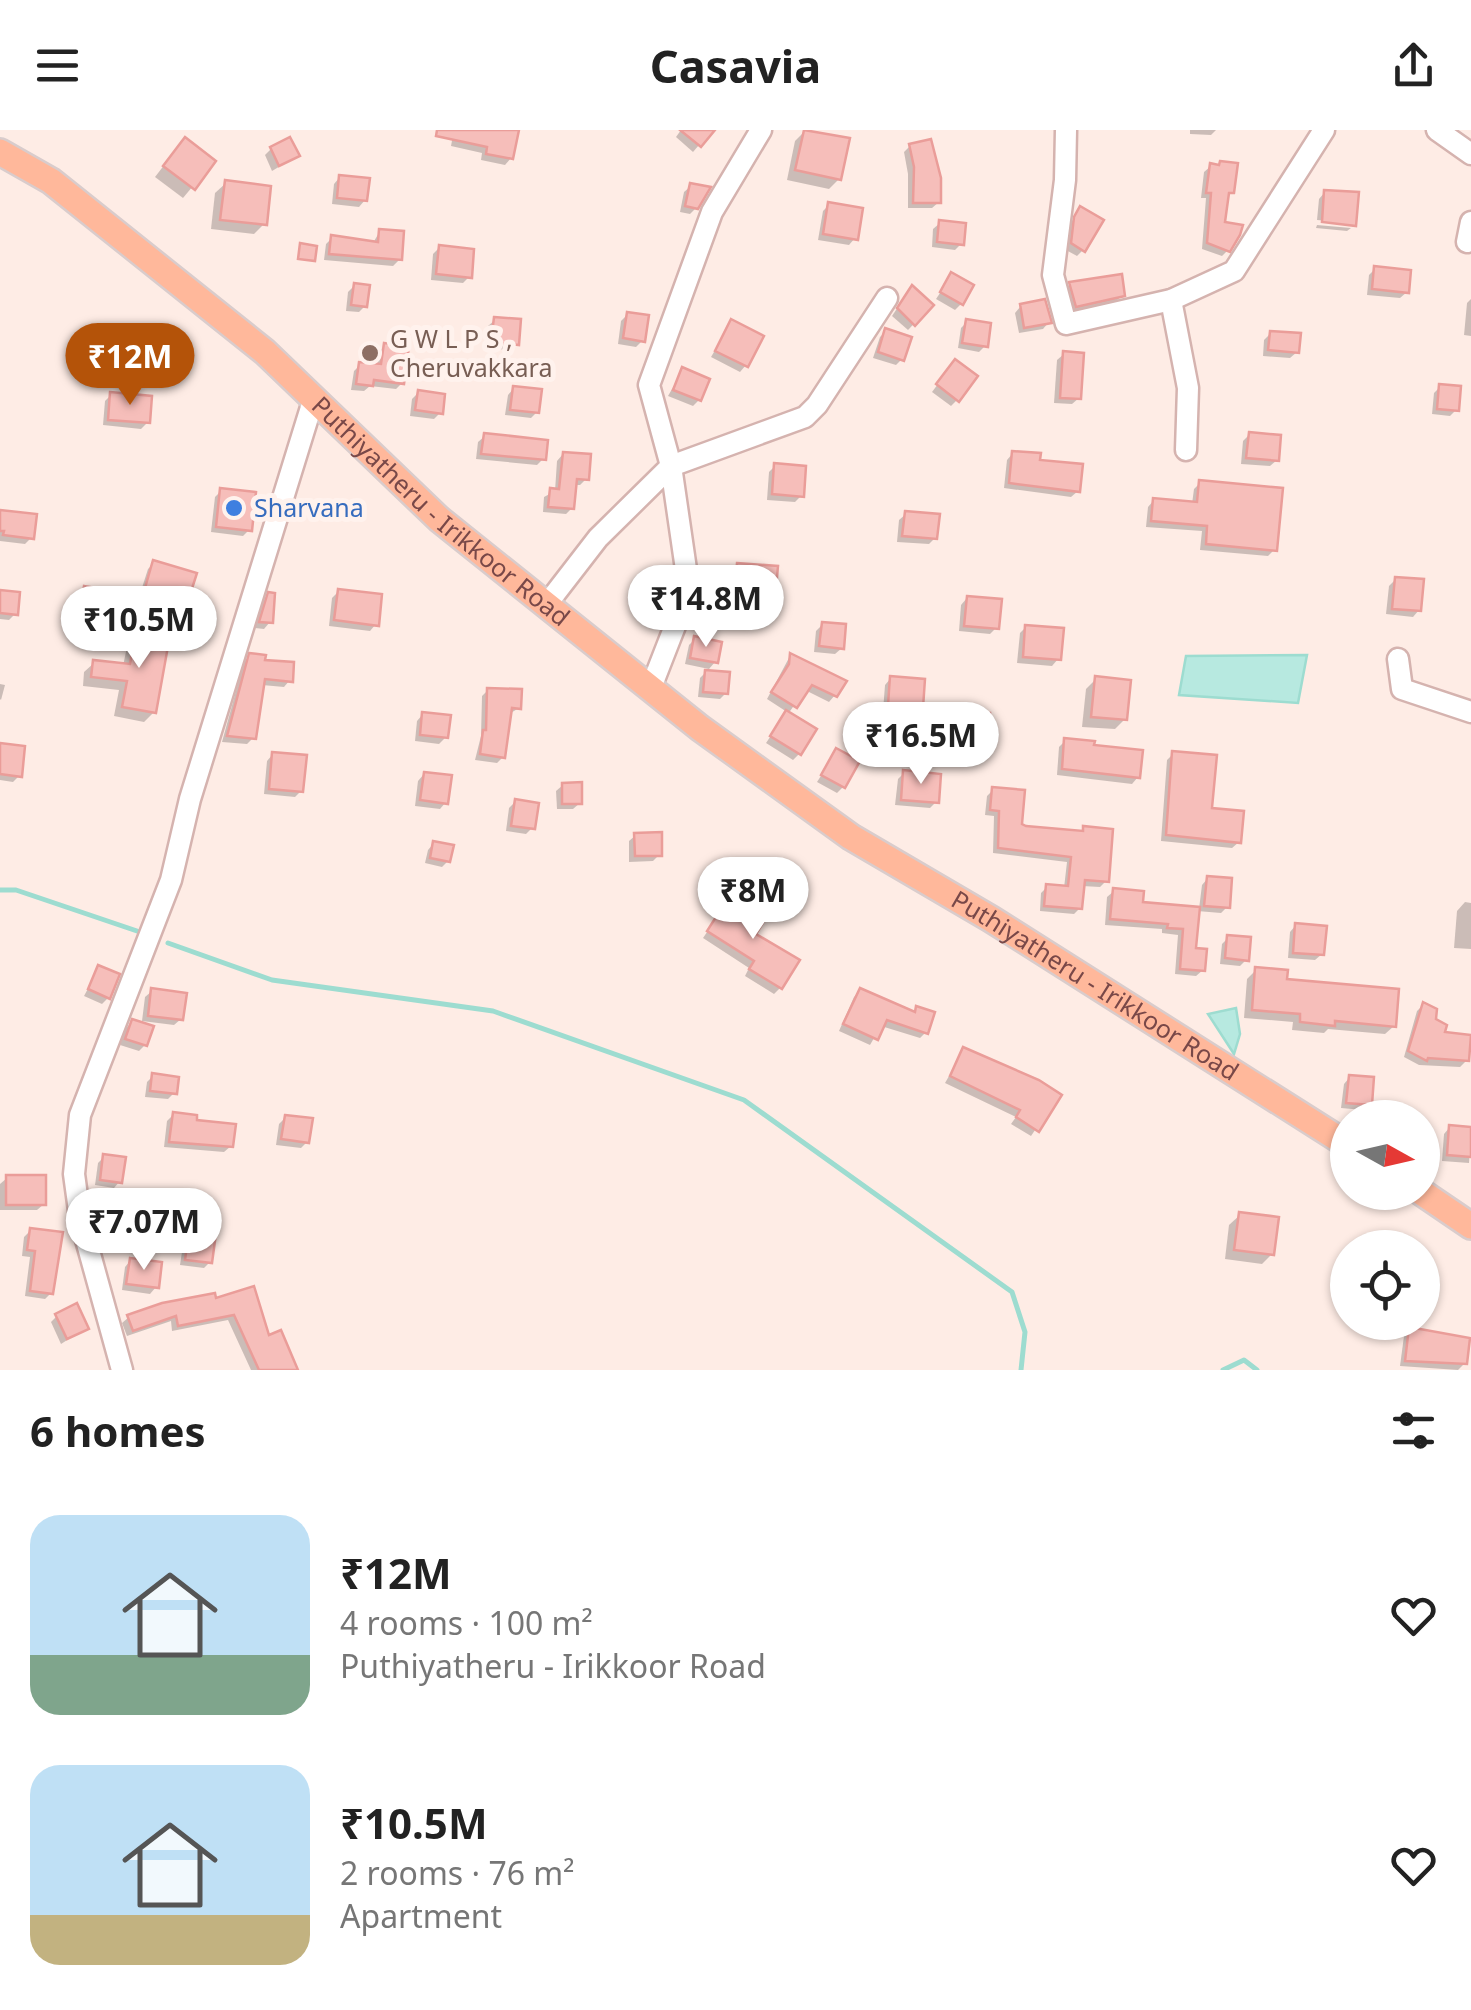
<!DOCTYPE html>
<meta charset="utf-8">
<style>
:root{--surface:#fff;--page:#f2f2f2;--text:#222;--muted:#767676;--accent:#b45309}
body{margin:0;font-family:"Noto Sans",sans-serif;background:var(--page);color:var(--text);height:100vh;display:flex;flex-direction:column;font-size:38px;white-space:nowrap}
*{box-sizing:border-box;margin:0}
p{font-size:32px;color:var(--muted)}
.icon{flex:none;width:55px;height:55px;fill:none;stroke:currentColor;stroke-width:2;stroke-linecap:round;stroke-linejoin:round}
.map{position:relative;height:1240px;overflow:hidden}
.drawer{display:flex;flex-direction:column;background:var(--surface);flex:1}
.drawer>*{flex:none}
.needle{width:65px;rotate:98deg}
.fabs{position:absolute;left:1330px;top:970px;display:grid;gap:20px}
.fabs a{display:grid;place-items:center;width:110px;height:110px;border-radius:50%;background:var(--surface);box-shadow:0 2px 8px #0004;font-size:50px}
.price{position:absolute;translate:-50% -85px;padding:0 22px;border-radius:35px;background:#fff;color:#222;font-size:32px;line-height:65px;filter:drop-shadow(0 2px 5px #0008)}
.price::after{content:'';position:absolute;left:50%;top:60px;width:30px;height:22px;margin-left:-15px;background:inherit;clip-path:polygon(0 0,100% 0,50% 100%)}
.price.active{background:var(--accent);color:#fff}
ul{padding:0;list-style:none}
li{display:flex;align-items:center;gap:30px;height:250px;padding:0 30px}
li span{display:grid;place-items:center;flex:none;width:280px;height:200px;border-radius:30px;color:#555}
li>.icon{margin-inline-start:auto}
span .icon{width:120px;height:120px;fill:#fffc;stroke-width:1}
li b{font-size:42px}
h2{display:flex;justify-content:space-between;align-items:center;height:120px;padding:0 30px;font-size:42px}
header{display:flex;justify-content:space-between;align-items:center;height:130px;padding:0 30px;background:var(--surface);font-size:45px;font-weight:700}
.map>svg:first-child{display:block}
</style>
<header><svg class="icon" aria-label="menu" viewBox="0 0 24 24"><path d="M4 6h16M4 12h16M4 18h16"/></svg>Casavia<svg class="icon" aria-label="share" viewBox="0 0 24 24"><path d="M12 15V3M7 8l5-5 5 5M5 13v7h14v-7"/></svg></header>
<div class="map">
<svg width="1471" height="1240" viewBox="0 0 1471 1240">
<rect width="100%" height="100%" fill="#feece5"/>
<g fill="#b7e9e0" stroke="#9ddcd0" stroke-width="2.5">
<path d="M1307 525 1298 573 1179 565 1186 526Z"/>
<path d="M1236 878 1240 904 1234 924 1208 884Z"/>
</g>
<g fill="#0003">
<path d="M454 0H517L511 28 505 35 481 30 482 23 451 16Z"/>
<path d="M681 0H712L693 22 676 7Z"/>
<path d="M1190 0H1216L1211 5 1190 4Z"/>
<path d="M805 1 839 49 829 59 787 50 795 11Z"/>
<path d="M910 16 939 72 932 78H908V44L904 22Z"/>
<path d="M271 19 297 26 272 41 265 25Z"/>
<path d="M175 21 213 32 183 68 155 47Z"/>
<path d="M1211 36 1231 62 1226 68 1222 94 1228 120 1222 126 1202 119 1206 68H1201L1204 42Z"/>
<path d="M340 47 365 70 359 77 332 74 334 54Z"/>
<path d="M226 53 264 94 254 104 211 99 215 63Z"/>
<path d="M691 56 696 78 690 84 680 82 684 62Z"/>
<path d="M1325 62 1354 94 1352 97V93L1317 90 1319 69Z"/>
<path d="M829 75 855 108 849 115 818 110 823 81Z"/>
<path d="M1081 79 1083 120 1077 126 1066 120 1069 95Z"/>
<path d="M940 93 962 113 955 120 932 117 933 99Z"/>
<path d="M1317 95 1351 98 1347 101 1316 98Z"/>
<path d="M380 101 400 129 393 136 324 130 326 114 332 108 373 113Z"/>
<path d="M439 118 469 147 463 153 431 150 433 124Z"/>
<path d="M1375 139 1407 162 1400 168 1367 165 1369 145Z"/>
<path d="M952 145 961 174 955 180 936 169Z"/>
<path d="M1070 154 1123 165 1116 171 1070 182 1064 161Z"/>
<path d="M354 156 365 176 359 182 346 181 348 162Z"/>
<path d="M906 165 931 176 908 200 892 186Z"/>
<path d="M1471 169V206L1464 205 1467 173Z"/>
<path d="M1021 176 1049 192 1043 199 1019 203 1015 183Z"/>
<path d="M628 184 642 211 636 217 618 214 621 191Z"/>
<path d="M495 190 516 213 510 220 486 218 488 196Z"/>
<path d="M732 192 746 235 740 242 711 227Z"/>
<path d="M967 192 985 216 979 222 958 218 961 198Z"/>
<path d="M886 201 902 229 896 235 873 228 880 207Z"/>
<path d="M1271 203 1297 222 1290 228 1263 226 1264 210Z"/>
<path d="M385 216 402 253 396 259 370 256 364 261 351 260 354 241 360 235 377 236 379 222Z"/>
<path d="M1064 224 1079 268 1072 274 1054 273 1057 230Z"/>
<path d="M950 238 957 270 951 276 932 262Z"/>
<path d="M683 240 699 270 693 276 668 266Z"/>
<path d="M1440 257 1456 280 1450 286 1432 284 1434 263Z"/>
<path d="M514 258 537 282 531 288 505 285 508 265Z"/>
<path d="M418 263 440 283 434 289 410 286 412 269Z"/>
<path d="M111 265 148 292 141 299 103 295 105 271Z"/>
<path d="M1250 304 1277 330 1270 336 1241 334 1243 311Z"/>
<path d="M485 306 543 329 537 335 476 329 478 312Z"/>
<path d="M1013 323 1038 332 1078 361 1071 367 1004 358 1007 330Z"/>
<path d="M563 324 586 349 580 355H574L572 378 566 384 543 382 544 367 555 361 557 331Z"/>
<path d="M775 336 801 366 795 372 767 370 769 342Z"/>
<path d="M1200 353 1274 420 1268 426 1200 420 1202 401 1146 397 1148 377 1154 370 1192 374 1194 359Z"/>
<path d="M221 361 249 400 243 406 211 402 215 367Z"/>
<path d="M906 384 935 408 929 414 897 412 899 390Z"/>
<path d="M0 397 31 408 25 414 0 411Z"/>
<path d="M154 433 186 470 180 476 140 464 148 439Z"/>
<path d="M738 435 772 469 762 479 725 476 728 445Z"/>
<path d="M1395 450 1419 480 1413 487 1386 484 1389 456Z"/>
<path d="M85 459 106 493 99 500 74 495 79 465Z"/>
<path d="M660 460 659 491 653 498 648 497 654 466Z"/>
<path d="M339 461 376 494 370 501 329 496 332 468Z"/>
<path d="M0 462 15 484 9 490 0 489Z"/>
<path d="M269 465 270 492 264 499 255 498 263 471Z"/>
<path d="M967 468 996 498 990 504 959 501 961 475Z"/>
<path d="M822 495 842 518 835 524 814 522 816 501Z"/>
<path d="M1026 497 1058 529 1052 536 1017 533 1020 503Z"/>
<path d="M137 502 154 582 144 592 114 586 119 560 83 556 84 542 94 533 123 536 128 512Z"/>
<path d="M695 509 715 532 709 539 685 534 689 515Z"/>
<path d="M250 526 290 550 284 557 262 555 253 608 247 614 222 612 244 532Z"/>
<path d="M790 526 835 565 829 572 805 560 788 584 799 624 793 630 766 613 787 582 767 569Z"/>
<path d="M706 542 726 563 720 569 698 567 700 548Z"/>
<path d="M891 548 920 577 914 584 883 581 885 555Z"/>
<path d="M1096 549 1125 589 1115 599 1082 597 1086 559Z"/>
<path d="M0 554 5 555 1 570 0 569Z"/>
<path d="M488 560 519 578 509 584 503 627 497 633 475 630 481 606 482 566Z"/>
<path d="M956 583 985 614 979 620 947 618 950 589Z"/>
<path d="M423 584 446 607 439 614 415 611 417 591Z"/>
<path d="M1065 611 1092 617 1138 647 1132 654 1057 645 1059 617Z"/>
<path d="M0 618 19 646 13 652 0 650Z"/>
<path d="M837 621 843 657 837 663 817 652Z"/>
<path d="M273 624 301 661 295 667 264 664 267 631Z"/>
<path d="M1173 624 1210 680 1239 712 1232 718 1161 711 1167 630Z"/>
<path d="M904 643 936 672 930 678 895 675 898 649Z"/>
<path d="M424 644 446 672 440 679 415 676 418 651Z"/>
<path d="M563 655 580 673 573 679H557L556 661Z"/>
<path d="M993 660 1019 695 1080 703 1084 699 1106 751 1100 757 1082 756 1080 778 1074 784 1040 781 1041 763 1047 757 1064 758 1067 732 993 723 994 686 985 685 987 666Z"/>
<path d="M515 672 532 698 526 704 506 701 509 678Z"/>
<path d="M636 705 659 725 653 731 629 732V711Z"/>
<path d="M434 713 448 731 442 737 425 733 428 720Z"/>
<path d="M1208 748 1227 777 1221 783 1197 781 1193 820 1203 840 1196 846 1175 844 1178 805 1162 803V799L1105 795 1107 767 1114 761 1141 774 1199 779 1202 755Z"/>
<path d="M730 768 780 858 774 864 745 846 749 838 703 808Z"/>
<path d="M1465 772 1471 773V819L1454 818 1457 781Z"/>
<path d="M1296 795 1322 824 1315 830 1288 828 1290 802Z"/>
<path d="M1228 808 1247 829 1240 836 1220 834 1222 814Z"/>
<path d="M99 838 108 868 102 874 84 866Z"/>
<path d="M1256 840 1284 851 1394 896 1385 904 1328 899 1324 903 1292 900 1293 892 1244 888 1247 849Z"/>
<path d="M152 861 181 889 174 895 142 891 145 867Z"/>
<path d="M860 861 912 884 917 879 926 902 920 908 881 896 870 915 839 901 854 867Z"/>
<path d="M1423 875 1442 905 1467 930 1460 937 1419 935 1404 927 1417 881Z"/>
<path d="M133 891 145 915 139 921 120 915 126 898Z"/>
<path d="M964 920 1058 966 1031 1006 1011 994 1016 987 945 953Z"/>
<path d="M153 946 174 963 168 969 145 967 147 952Z"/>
<path d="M1350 947 1370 974 1363 980 1341 978 1344 954Z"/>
<path d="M174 984 194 992 231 1016 224 1022 164 1017 167 991Z"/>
<path d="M286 987 307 1012 301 1018 276 1015 279 994Z"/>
<path d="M1450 997 1471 999 1469 1033 1442 1031 1444 1004Z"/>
<path d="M104 1027 120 1051 114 1058 95 1055 98 1033Z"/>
<path d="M7 1048 44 1074 37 1080H0V1054Z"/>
<path d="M1240 1085 1272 1124 1262 1134 1225 1129 1229 1095Z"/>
<path d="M191 1095 210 1132 204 1138 180 1135 185 1102Z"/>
<path d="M30 1101 51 1163 45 1169 25 1166 30 1127 22 1126 24 1107Z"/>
<path d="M131 1130 156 1157 150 1164 122 1160 125 1137Z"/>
<path d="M213 1166 267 1208 292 1240H251L228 1190 172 1201 171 1191 127 1206 122 1193 129 1187Z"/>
<path d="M57 1186 86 1198 61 1214 51 1192Z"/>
<path d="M1410 1200 1465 1233 1458 1240 1400 1236 1404 1206Z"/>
</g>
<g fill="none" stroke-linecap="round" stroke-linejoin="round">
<g stroke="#9ddcd0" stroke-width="5">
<path d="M0 760H16L137 801"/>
<path d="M168 813 272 850 493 881 744 970 1012 1162 1025 1202 1021 1240"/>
<path d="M1223 1240 1244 1230 1257 1240"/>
</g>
</g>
<g fill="#f6beba" stroke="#ea9d99" stroke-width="2.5">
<path d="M437 0H519L513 29 486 24 487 17 436 6Z"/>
<path d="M680 0H715L701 17Z"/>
<path d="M804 0 850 8 841 50 795 40Z"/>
<path d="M185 7 216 31 195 60 163 36Z"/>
<path d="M290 7 300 26 279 36 270 17Z"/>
<path d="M931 9 941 48V73H913L914 37 909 14Z"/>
<path d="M1220 31 1238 33 1234 63H1229L1225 92 1243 95 1240 105 1230 122 1207 113 1211 63H1206L1210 33 1219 35Z"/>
<path d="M339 45 370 48 367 71 337 68Z"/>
<path d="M225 50 271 56 267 95 220 90Z"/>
<path d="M690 53 711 57 698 79 685 76Z"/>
<path d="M1324 60 1359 62 1356 96 1322 92Z"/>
<path d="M828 72 863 78 858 110 823 104Z"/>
<path d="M1080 76 1104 90 1085 122 1071 113 1074 87Z"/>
<path d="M939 90 966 93 964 115 937 112Z"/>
<path d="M379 99 404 101 402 130 329 124 331 105 378 112Z"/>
<path d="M300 113 317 116 315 131 298 129Z"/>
<path d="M439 115 474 119 472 148 436 144Z"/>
<path d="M1374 136 1411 140 1409 163 1372 159Z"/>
<path d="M951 142 974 155 963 175 940 162Z"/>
<path d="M1122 144 1125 166 1076 177 1069 152Z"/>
<path d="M354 153 370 155 367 177 351 175Z"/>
<path d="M912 155 934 175 915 196 897 178Z"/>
<path d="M1045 169 1052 193 1024 198 1020 174Z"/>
<path d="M627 182 649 185 645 212 623 208Z"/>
<path d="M494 187 521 189 519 215 491 212Z"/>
<path d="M731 189 764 206 748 237 715 221Z"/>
<path d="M966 189 991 193 988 217 962 213Z"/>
<path d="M885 198 912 207 904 231 878 222Z"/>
<path d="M1270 201 1301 203 1299 223 1268 220Z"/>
<path d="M384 213 409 216 404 254 374 250 373 256 356 254 359 232 381 234Z"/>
<path d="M1063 221 1084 223 1081 269 1060 268Z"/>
<path d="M955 229 978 246 959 272 936 254Z"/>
<path d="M682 237 710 249 701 271 673 260Z"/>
<path d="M1439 254 1461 256 1459 281 1437 279Z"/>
<path d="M513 256 542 259 539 283 510 280Z"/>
<path d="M418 260 445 264 443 284 415 280Z"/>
<path d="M110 262 152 266 150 293 108 290Z"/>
<path d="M1249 302 1281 305 1279 331 1246 328Z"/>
<path d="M484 303 548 310 546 330 481 324Z"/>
<path d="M1012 321 1041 323 1040 330 1083 334 1080 362 1009 353Z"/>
<path d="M563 322 591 324 589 350 577 349 574 379 548 377 550 358 559 359Z"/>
<path d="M774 333 806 336 804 367 772 364Z"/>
<path d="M1199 350 1283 358 1277 421 1206 414 1207 396 1151 391 1153 368 1197 372Z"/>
<path d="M220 358 256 362 252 401 216 397Z"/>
<path d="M0 380 37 384 34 409 3 405 4 401H0Z"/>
<path d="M905 381 940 384 937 409 902 406Z"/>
<path d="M153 430 197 443 188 471 145 458Z"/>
<path d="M737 433 778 436 775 470 734 467Z"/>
<path d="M1395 447 1424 449 1421 481 1392 479Z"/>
<path d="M84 456 113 461 108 495 79 490Z"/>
<path d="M660 457 674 460 662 492 653 491Z"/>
<path d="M338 459 382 464 379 496 334 490Z"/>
<path d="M0 460 20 462 18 485 0 483Z"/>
<path d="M268 462 275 463 273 493 259 492Z"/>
<path d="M967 466 1002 469 999 499 964 496Z"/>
<path d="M822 492 846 494 844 519 819 516Z"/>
<path d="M1025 495 1064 498 1061 530 1023 527Z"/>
<path d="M136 499 170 505 156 583 122 577 127 551 91 547 93 530 130 534Z"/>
<path d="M694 506 722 512 718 533 690 528Z"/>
<path d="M249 523 266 525 265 530 294 532 293 552 265 549 256 609 227 606Z"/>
<path d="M790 523 847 551 837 567 812 555 797 578 771 562 789 534Z"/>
<path d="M705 540 730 542 728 564 703 562Z"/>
<path d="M890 546 925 549 923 578 888 575Z"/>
<path d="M1095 546 1131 550 1127 590 1091 587Z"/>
<path d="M487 558 522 559 521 579 512 578 505 628 480 624 483 600H486Z"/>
<path d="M786 580 817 599 801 625 770 606Z"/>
<path d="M955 580 990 583 987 615 952 612Z"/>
<path d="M422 582 451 585 448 608 420 605Z"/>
<path d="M1064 608 1095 611 1094 615 1143 620 1140 648 1062 639Z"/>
<path d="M0 613 25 616 22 647 0 644Z"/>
<path d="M836 618 860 631 845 658 821 645Z"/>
<path d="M1172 621 1217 625 1212 678 1244 681 1241 713 1166 705Z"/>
<path d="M272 622 307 625 303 662 269 659Z"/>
<path d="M903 640 941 644 939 673 901 670Z"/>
<path d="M424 642 452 645 448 674 420 670Z"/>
<path d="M582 652V674H562V653Z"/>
<path d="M992 657 1025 660 1022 694 1026 696 1083 701V696L1113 699 1109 752 1085 750 1082 779 1044 776 1046 754 1068 756 1071 727 998 718 999 681 990 680Z"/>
<path d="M515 669 539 673 535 699 511 696Z"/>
<path d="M662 702V726H635L634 703Z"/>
<path d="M433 711 454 715 450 732 430 728Z"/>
<path d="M1207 746 1232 748 1230 778 1204 776Z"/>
<path d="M1113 758 1144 761 1143 772 1200 777 1196 818 1207 819 1205 841 1180 839 1183 799 1167 798 1168 794 1110 789Z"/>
<path d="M730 765 766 788 756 804 800 830 782 859 749 839 754 831 707 801Z"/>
<path d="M1295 793 1327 796 1324 825 1293 823Z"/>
<path d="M1227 805 1251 807 1249 831 1225 828Z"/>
<path d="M98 835 120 844 110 869 88 859Z"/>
<path d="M1255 837 1288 840 1287 849 1399 859 1396 897 1335 891V896L1300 892V884L1252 880Z"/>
<path d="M151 858 187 863 183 890 148 886Z"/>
<path d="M860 858 915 882 916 876 935 882 928 904 887 890 878 910 843 894Z"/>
<path d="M1423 872 1437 879 1436 889 1447 895 1445 902 1471 905 1469 931 1428 928 1427 931 1408 921Z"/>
<path d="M132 889 154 896 147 916 125 909Z"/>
<path d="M963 917 1039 950 1062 965 1039 1002 1016 987 1020 980 950 946Z"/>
<path d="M152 943 179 947 177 964 150 961Z"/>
<path d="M1349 945 1374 947 1372 975 1346 973Z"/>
<path d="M173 982 197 985V990L236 994 233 1017 169 1012Z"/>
<path d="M285 985 313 988 309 1013 281 1009Z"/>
<path d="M1449 995 1471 997V1027L1447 1025Z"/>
<path d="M103 1024 126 1027 122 1053 100 1050Z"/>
<rect x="6" y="1045" width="40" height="30"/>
<path d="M1239 1082 1279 1087 1274 1125 1234 1120Z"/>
<path d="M190 1093 217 1096 212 1133 185 1130Z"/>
<path d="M30 1098 63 1102 53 1164 30 1161 35 1121 27 1120Z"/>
<path d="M130 1128 162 1132 159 1158 126 1154Z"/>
<path d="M254 1156 269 1205 281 1200 298 1240H259L234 1185 178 1196 176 1186 133 1201 127 1185 162 1173 215 1163 216 1168Z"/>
<path d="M77 1173 89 1199 67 1209 55 1184Z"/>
<path d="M1409 1197 1470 1208 1467 1234 1405 1231Z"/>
</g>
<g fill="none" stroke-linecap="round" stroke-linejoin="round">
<defs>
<g id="minor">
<path d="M1066 0 1065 50 1053 145 1066 194 1171 170 1234 141 1324 0"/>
<path d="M1437 0 1471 24"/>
<path d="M1467 112 1471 92"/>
<path d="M1171 170 1188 258 1186 320"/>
<path d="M547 474 598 408 671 336 805 287 817 275 887 168"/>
<path d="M1398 529 1402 559 1471 582"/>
<path d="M650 560 689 460 671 336 649 255 712 82 761 0"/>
<path d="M122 1240 80 1088 74 1044 80 985 171 750 190 669 313 271"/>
</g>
<g id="major">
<path id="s1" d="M0 22 51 51 265 222 439 389 700 598 851 707 991 789 1348 1015"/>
<path d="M1421 1062 1471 1096"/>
</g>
</defs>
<use href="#minor" stroke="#d5b3af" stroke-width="25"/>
<use href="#major" stroke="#d9cccc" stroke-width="30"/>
<use href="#minor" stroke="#fff" stroke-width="20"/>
<use href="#major" stroke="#ffb89b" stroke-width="25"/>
</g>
<circle fill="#8d6e63" stroke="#fff2ed" stroke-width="4" cx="370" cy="223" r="10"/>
<circle fill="#3f7fe0" stroke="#fff2ed" stroke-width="4" cx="234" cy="378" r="10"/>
<g text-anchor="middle" stroke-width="10" stroke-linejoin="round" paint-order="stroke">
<g font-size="25" fill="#785e54" stroke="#fff2ed" text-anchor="start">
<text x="390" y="218">G W L P S ,<tspan x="390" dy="29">Cheruvakkara</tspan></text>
</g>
<g font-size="25" fill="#366cbe" stroke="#fff2ed" text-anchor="start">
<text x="254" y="387">Sharvana</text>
</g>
<g font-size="25" fill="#794848" stroke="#fff2ed">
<text dy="9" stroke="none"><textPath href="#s1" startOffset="570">Puthiyatheru - Irikkoor Road</textPath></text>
<text dy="9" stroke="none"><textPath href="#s1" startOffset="1380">Puthiyatheru - Irikkoor Road</textPath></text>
</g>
</g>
</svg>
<div class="fabs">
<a><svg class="needle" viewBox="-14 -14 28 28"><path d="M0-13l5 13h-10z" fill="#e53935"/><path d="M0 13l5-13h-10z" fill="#767676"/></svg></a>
<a><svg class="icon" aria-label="locate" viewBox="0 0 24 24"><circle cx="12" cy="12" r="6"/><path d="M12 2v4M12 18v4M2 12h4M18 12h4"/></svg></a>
</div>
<b class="price active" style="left:130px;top:278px">₹12M</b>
<b class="price" style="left:706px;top:520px">₹14.8M</b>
<b class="price" style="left:139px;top:541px">₹10.5M</b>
<b class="price" style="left:921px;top:657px">₹16.5M</b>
<b class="price" style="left:753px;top:812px">₹8M</b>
<b class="price" style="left:144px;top:1143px">₹7.07M</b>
</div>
<section class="drawer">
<h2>6 homes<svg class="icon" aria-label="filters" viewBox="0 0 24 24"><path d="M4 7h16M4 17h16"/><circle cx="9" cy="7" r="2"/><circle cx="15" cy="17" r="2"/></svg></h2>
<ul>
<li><span style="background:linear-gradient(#bfe0f5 70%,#7fa58c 0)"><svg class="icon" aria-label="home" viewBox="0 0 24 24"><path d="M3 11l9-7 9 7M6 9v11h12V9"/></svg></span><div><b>₹12M</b><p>4 rooms · 100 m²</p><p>Puthiyatheru - Irikkoor Road</p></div><svg class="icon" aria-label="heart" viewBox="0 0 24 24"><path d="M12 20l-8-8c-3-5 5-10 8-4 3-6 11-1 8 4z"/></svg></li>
<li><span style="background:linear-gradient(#bfe0f5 75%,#c2b280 0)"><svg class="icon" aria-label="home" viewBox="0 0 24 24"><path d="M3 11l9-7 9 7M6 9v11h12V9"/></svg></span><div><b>₹10.5M</b><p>2 rooms · 76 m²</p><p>Apartment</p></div><svg class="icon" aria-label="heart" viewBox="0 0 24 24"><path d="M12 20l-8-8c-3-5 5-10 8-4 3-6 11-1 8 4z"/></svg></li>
</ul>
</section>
